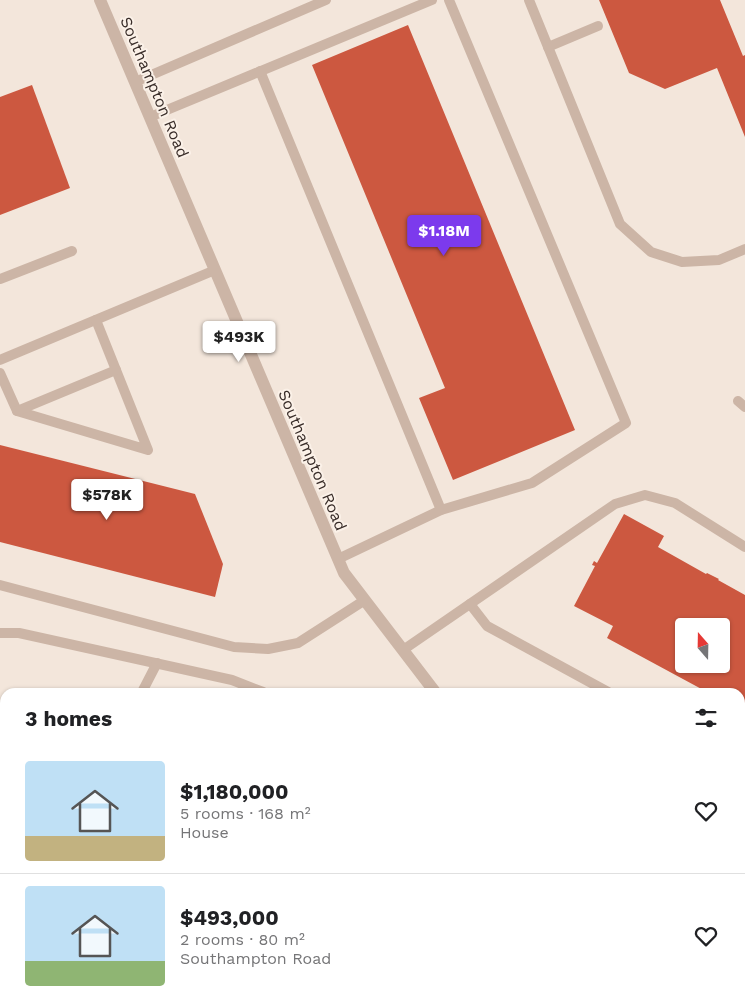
<!DOCTYPE html>
<meta charset="utf-8">
<style>
:root{--surface:#fff;--page:#f6f6f6;--text:#202124;--muted:#757577;--line:#e0e0e0;--accent:#7c3aed}
body{margin:0;font-family:"Work Sans",sans-serif;background:var(--page);color:var(--text);height:100vh;display:flex;flex-direction:column;font-size:19px;white-space:nowrap}
*{box-sizing:border-box;margin:0}
p{font-size:16px;color:var(--muted)}
.icon{flex:none;width:28px;height:28px;fill:none;stroke:currentColor;stroke-width:2;stroke-linecap:round;stroke-linejoin:round}
.map{position:relative;flex:1;overflow:hidden}
.drawer{position:absolute;left:0px;top:688px;width:745px;height:321px;display:flex;flex-direction:column;background:var(--surface);border-radius:15px 15px 0 0;box-shadow:0 1px 4px #0004}
.drawer>*{flex:none}
.needle{width:32px;rotate:340deg}
.controls{position:absolute;left:675px;top:618px;display:grid;gap:10px}
.controls a{display:grid;place-items:center;width:55px;height:55px;border-radius:5px;background:var(--surface);box-shadow:0 1px 4px #0004;font-size:25px}
.price{position:absolute;translate:-50% -42px;padding:0 11px;border-radius:5px;background:#fff;color:#222;font-size:16px;line-height:32px;filter:drop-shadow(0 1px 2px #0008)}
.price::after{content:'';position:absolute;left:50%;top:30px;width:15px;height:11px;margin-left:-8px;background:inherit;clip-path:polygon(0 0,100% 0,50% 100%)}
.price.on{background:var(--accent);color:#fff}
ul{padding:0;list-style:none}
li{display:flex;align-items:center;gap:15px;height:125px;padding:0 25px}
li+li{border-top:1px solid var(--line)}
li span{display:grid;place-items:center;flex:none;width:140px;height:100px;border-radius:5px;color:#555}
li>.icon{margin-inline-start:auto}
span .icon{width:60px;height:60px;fill:#fffc;stroke-width:1}
li b{font-size:21px}
h2{display:flex;justify-content:space-between;align-items:center;height:60px;padding:0 25px;font-size:21px}
.map>svg:first-child{display:block}
</style>
<div class="map">
<svg width="745" height="1008" viewBox="0 0 745 1008">
<rect width="100%" height="100%" fill="#f3e6db"/>
<g fill="#cc5840" fill-rule="evenodd">
<path d="M599 0H720L743 56 745 55V137L717 68 665 89 629 73Z"/>
<path d="M408 25 575 430 453 480 419 398 445 388 312 65Z"/>
<path d="M32 85 70 188 0 215V97Z"/>
<path d="M0 445 195 494 223 564 215 597 0 542Z"/>
<path d="M624 514 664 536 658 547 706 574 707 573 719 579 718 580 745 595V729L740 726V692H707L607 638 613 626 574 606 595 566 592 565 594 561 597 563ZM684 626H721V664H684Z"/>
<path d="M40 1004H137L135 1008H48Z"/>
<path d="M280 1004H322L320 1007 322 1008H278Z"/>
</g>
<g fill="none" stroke-linecap="round" stroke-linejoin="round">
<g stroke="#ccb5a6" stroke-width="10">
<path d="M529 0 620 224 651 252 682 262 719 260 745 249"/>
<path d="M548 47 598 26"/>
<path d="M260 71 441 510"/>
<path d="M135 82 326 0"/>
<path d="M150 117 432 0"/>
<path d="M0 279 72 251"/>
<path d="M0 360 215 270"/>
<path d="M0 373 17 411 148 450 96 320"/>
<path d="M738 401 745 407"/>
<path d="M17 411 116 370"/>
<path d="M338 559 441 510 532 483 626 423 449 0"/>
<path d="M0 585 234 647 268 649 298 643 365 600"/>
<path d="M470 604 487 626 608 692"/>
<path d="M0 633H19L232 680 263 692"/>
<path d="M403 650 615 504 645 495 675 503 745 547"/>
<path d="M142 692 157 663"/>
<path d="M740 783 745 790"/>
<path d="M0 962 5 953"/>
<path d="M441 1004 450 1008"/>
<path d="M339 1008 341 1004"/>
<path d="M362 1008 365 1004"/>
</g>
<g stroke="#ccb5a6" stroke-width="12">
<path d="M100 0 344 573 435 692"/>
<path d="M740 946 745 949"/>
</g>
</g>
<g text-anchor="middle" stroke-width="4" stroke-linejoin="round" paint-order="stroke">
<g font-size="16" fill="#382c28" stroke="#fbf1e8">
<text transform="translate(155 87) rotate(67)" y="6">Southampton Road</text>
<text transform="translate(313 460) rotate(67)" y="6">Southampton Road</text>
</g>
</g>
</svg>
<div class="controls">
<a><svg class="needle" viewBox="-14 -14 28 28"><path d="M0-13l5 13h-10z" fill="#e53935"/><path d="M0 13l5-13h-10z" fill="#757577"/></svg></a>
</div>
<b class="price on" style="left:444px;top:257px">$1.18M</b>
<b class="price" style="left:239px;top:363px">$493K</b>
<b class="price" style="left:107px;top:521px">$578K</b>
<section class="drawer">
<h2>3 homes<svg class="icon" aria-label="filters" viewBox="0 0 24 24"><path d="M4 7h16M4 17h16"/><circle cx="9" cy="7" r="2"/><circle cx="15" cy="17" r="2"/></svg></h2>
<ul>
<li><span style="background:linear-gradient(#bfe0f5 75%,#c2b280 0)"><svg class="icon" aria-label="home" viewBox="0 0 24 24"><path d="M3 11l9-7 9 7M6 9v11h12V9"/></svg></span><div><b>$1,180,000</b><p>5 rooms · 168 m²</p><p>House</p></div><svg class="icon" aria-label="heart" viewBox="0 0 24 24"><path d="M12 20l-8-8c-3-5 5-10 8-4 3-6 11-1 8 4z"/></svg></li>
<li><span style="background:linear-gradient(#bfe0f5 75%,#8fb573 0)"><svg class="icon" aria-label="home" viewBox="0 0 24 24"><path d="M3 11l9-7 9 7M6 9v11h12V9"/></svg></span><div><b>$493,000</b><p>2 rooms · 80 m²</p><p>Southampton Road</p></div><svg class="icon" aria-label="heart" viewBox="0 0 24 24"><path d="M12 20l-8-8c-3-5 5-10 8-4 3-6 11-1 8 4z"/></svg></li>
</ul>
</section>
</div>
